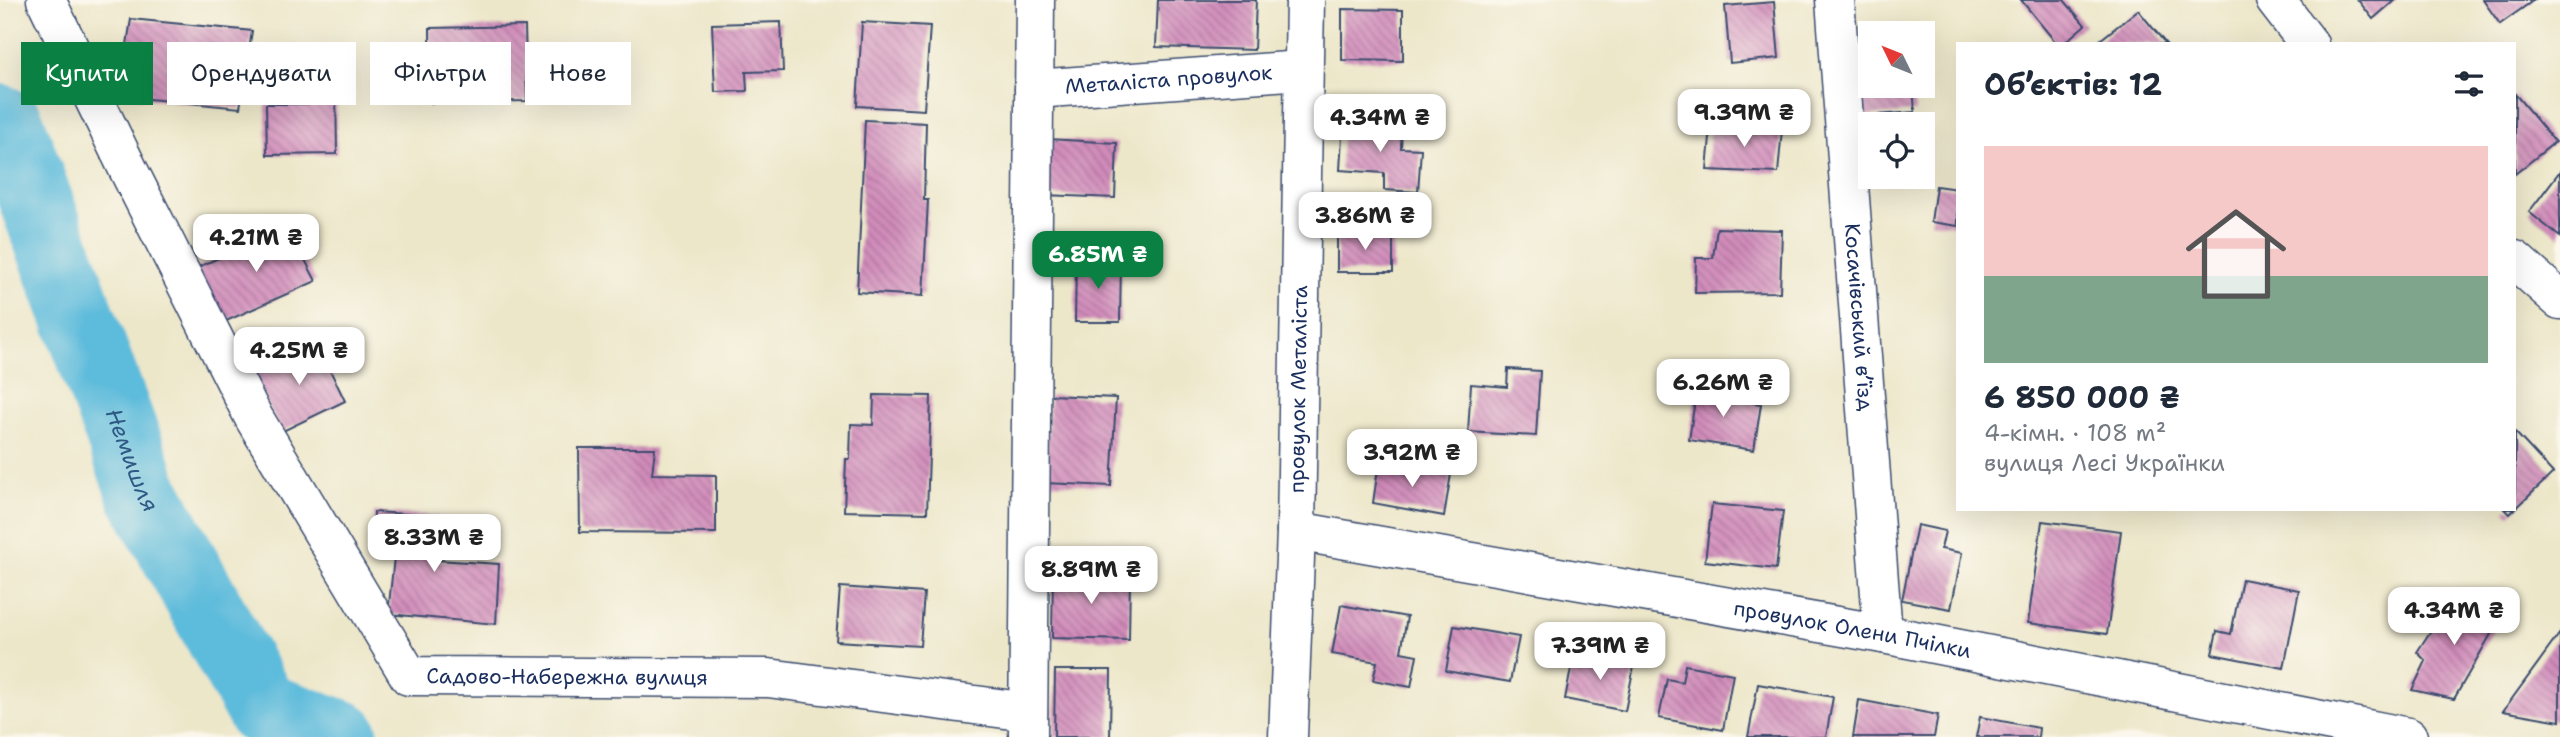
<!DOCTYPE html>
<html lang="uk">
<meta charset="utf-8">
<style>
:root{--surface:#fff;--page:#f6f6f7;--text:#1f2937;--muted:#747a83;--accent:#0b8043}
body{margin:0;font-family:"Shantell Sans",sans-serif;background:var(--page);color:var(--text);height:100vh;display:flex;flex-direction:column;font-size:26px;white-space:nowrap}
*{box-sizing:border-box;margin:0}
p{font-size:23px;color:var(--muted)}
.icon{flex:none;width:38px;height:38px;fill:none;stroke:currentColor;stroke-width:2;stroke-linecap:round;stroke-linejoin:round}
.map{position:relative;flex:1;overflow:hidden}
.drawer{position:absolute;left:1956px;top:42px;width:560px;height:469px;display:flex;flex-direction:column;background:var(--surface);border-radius:0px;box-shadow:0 7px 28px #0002}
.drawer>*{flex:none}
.guide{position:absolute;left:21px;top:42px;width:665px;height:63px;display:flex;gap:14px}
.needle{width:46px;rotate:313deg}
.buttons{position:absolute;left:1858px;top:21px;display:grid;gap:14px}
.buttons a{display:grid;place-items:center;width:77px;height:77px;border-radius:0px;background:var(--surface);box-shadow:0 7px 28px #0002;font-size:35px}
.price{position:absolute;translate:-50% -60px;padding:0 16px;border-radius:14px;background:#fff;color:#222;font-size:23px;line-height:46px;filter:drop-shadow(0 2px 4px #0008)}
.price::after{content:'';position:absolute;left:50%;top:42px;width:21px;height:16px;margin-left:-10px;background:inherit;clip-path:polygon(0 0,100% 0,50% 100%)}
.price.on{background:var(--accent);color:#fff}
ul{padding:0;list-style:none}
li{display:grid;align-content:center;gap:14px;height:371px;padding:0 28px}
li span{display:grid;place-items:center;height:217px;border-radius:0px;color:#555}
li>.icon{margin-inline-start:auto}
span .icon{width:126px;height:126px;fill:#fffc;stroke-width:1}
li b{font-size:30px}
h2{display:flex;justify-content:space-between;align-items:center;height:84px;padding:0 28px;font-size:30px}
.pill{padding:0 24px;border-radius:0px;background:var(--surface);box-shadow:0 7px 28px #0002;font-size:24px;line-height:63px}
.pill.on{background:var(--accent);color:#fff}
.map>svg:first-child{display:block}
</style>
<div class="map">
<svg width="2560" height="737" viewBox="0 0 2560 737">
<defs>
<pattern id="building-back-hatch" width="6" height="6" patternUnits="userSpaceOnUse" patternTransform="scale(1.75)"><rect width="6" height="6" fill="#d18bba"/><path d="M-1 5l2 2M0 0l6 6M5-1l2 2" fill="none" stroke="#a9729a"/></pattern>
</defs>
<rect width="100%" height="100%" fill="#fbf7ec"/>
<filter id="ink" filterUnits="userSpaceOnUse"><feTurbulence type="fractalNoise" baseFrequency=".0143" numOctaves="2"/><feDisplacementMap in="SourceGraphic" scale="14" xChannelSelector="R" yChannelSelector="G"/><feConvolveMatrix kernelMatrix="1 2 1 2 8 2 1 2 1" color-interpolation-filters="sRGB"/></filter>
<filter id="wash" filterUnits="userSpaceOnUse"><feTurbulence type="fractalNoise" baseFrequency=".00686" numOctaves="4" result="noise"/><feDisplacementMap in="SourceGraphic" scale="28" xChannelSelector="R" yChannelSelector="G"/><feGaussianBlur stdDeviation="1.57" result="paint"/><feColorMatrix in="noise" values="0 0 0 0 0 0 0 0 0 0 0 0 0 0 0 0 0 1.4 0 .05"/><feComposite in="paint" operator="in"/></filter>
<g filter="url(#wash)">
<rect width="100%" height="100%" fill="#ede7ca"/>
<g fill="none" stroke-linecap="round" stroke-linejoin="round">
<path stroke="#5dbbdb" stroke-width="74" id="s1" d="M0 121 8 125 144 494 262 709 342 737"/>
</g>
<g id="blocks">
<g fill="url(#building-back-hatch)">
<path d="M1158 0H1256L1254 50 1156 47Z"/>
<path d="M2021 0H2064L2085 25 2063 44H2057Z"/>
<path d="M2358 0H2395L2373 19Z"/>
<path d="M2483 0H2534L2500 24Z"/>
<path d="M1774 2 1779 58 1730 63 1725 6Z"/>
<path d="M1342 9 1403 10V61L1342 60Z"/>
<path d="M2138 10 2166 44H2095Z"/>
<path d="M131 19 252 31 240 108 119 96Z"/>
<path d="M781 22 783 71 746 72 747 91 715 92 712 24Z"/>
<path d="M862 22 930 26 924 110 857 106Z"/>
<path d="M525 26 527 101 431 103 430 28Z"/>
<path d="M1871 52V86H1913L1915 112 1851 117 1847 54Z"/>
<path d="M336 88 337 154 267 155 266 104H308V89Z"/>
<path d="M2515 94 2555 142 2515 174Z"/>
<path d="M865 120 926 123 924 200H928L923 296 857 292Z"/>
<path d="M1343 120 1402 123 1401 148 1421 149 1418 192 1384 190V173L1340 170Z"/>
<path d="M1711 126 1782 129 1778 173 1707 170Z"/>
<path d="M1048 139 1117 143 1115 198 1045 195Z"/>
<path d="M2560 171V237L2529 212Z"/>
<path d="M1936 186 1958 189V226L1931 222Z"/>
<path d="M288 227 316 281 224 322 196 268Z"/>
<path d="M1717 228 1782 230 1780 292 1695 293 1696 258H1713Z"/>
<path d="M1337 232 1393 233V272H1337Z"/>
<path d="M1076 260 1121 261 1120 322H1075Z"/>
<path d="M317 343 345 401 281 432 253 373Z"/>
<path d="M1508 369 1540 371 1536 436 1468 432 1471 384 1507 387Z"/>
<path d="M1698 380 1718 383 1716 397 1761 404 1754 450 1689 440Z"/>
<path d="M874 395 931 396 927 513 844 511 846 459H850L851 424 873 425Z"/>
<path d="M1050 395 1116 398 1111 486 1045 483Z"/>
<path d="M2515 432 2553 473 2510 514 2505 509H2515Z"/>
<path d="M579 448H655L652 474 716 475V533L580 532Z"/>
<path d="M1379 462 1451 474 1444 516 1373 503Z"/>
<path d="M1712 504 1783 511 1776 569 1705 561Z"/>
<path d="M374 512 438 516 437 560 499 564 496 624 388 614 395 548 373 543Z"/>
<path d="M2042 521 2121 531 2107 634 2028 623Z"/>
<path d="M1917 525 1945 531 1941 549 1962 553 1951 609 1902 600Z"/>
<path d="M1053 573 1130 574 1129 640 1052 638Z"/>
<path d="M2242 579 2299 590 2284 668 2212 654 2217 631 2231 634Z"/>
<path d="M840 587 924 593 920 646 836 641Z"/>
<path d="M2456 592 2499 620 2454 699 2412 690 2426 661 2417 652Z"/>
<path d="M1341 605 1407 617 1401 652 1417 655 1411 687 1373 680 1377 662 1332 654Z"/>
<path d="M1454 626 1519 637 1510 682 1446 671Z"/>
<path d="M2560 633V721L2503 711Z"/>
<path d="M1574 654 1634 666 1625 711 1565 699Z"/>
<path d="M1685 665 1733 674 1723 730 1659 718 1667 679 1682 682Z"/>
<path d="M1055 670H1111L1110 737H1054Z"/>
<path d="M1758 684 1833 697 1826 737H1748Z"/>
<path d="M1859 700 1938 715 1934 737H1853Z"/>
<path d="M1980 717 2039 728 2038 737H1976Z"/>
</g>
</g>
</g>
<g filter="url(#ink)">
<use href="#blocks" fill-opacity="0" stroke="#3a4b6e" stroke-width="2"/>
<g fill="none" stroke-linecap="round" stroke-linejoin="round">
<defs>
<g id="minor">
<path id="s2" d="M46 0 128 169 254 418 409 676 768 678 1028 712"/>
<path id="s3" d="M1835 0 1883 634"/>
<path d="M2275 0 2309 44"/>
<path id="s4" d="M1034 89 1303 70"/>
<path d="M2515 260 2560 300"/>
<path id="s5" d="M1296 531 1883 634 2408 737"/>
<path d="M1028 735 1035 0"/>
<path id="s6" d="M1288 737 1296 531 1305 0"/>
</g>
</defs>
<use href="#minor" stroke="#3a4b6e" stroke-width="41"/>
<use href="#minor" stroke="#fff" stroke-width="38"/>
</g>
</g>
<g text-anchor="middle" stroke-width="5" stroke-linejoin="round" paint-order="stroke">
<g font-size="21" fill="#1b2f5e" stroke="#fbf7ec">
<text dy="7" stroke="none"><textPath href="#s4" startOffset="135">Металіста провулок</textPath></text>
<text dy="7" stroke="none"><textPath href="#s3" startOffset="318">Косачівський в’їзд</textPath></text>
<text dy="7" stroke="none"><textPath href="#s6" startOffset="348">провулок Металіста</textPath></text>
<text dy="7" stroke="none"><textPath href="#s5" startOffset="565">провулок Олени Пчілки</textPath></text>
<text dy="7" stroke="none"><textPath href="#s2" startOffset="926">Садово-Набережна вулиця</textPath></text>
</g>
<g font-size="23" font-style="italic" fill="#2f5984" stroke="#fbf7ec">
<text dy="8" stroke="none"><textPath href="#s1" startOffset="366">Немишля</textPath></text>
</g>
</g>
</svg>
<div class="buttons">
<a><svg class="needle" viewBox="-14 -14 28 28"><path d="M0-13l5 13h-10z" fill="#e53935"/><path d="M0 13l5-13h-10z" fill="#747a83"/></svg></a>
<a><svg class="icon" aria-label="locate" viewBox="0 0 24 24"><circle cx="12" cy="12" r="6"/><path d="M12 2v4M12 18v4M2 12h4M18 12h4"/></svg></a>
</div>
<b class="price" style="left:1744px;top:149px">9.39M ₴</b>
<b class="price" style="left:1380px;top:154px">4.34M ₴</b>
<b class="price" style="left:1365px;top:252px">3.86M ₴</b>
<b class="price" style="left:256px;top:274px">4.21M ₴</b>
<b class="price on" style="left:1098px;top:291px">6.85M ₴</b>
<b class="price" style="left:299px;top:387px">4.25M ₴</b>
<b class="price" style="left:1723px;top:419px">6.26M ₴</b>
<b class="price" style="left:1412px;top:489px">3.92M ₴</b>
<b class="price" style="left:434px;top:574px">8.33M ₴</b>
<b class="price" style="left:1091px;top:606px">8.89M ₴</b>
<b class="price" style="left:2454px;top:647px">4.34M ₴</b>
<b class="price" style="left:1600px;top:682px">7.39M ₴</b>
<div class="guide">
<a class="pill on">Купити</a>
<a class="pill">Орендувати</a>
<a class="pill">Фільтри</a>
<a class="pill">Нове</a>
</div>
<section class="drawer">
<h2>Об’єктів: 12<svg class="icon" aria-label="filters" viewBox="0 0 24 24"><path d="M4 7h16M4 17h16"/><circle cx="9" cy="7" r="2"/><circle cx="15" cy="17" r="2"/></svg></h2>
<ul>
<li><span style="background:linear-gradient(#f6c9c9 60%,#7fa58c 0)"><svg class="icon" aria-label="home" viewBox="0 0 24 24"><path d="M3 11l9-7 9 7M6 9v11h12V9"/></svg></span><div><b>6 850 000 ₴</b><p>4-кімн. · 108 m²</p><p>вулиця Лесі Українки</p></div></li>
</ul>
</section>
</div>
